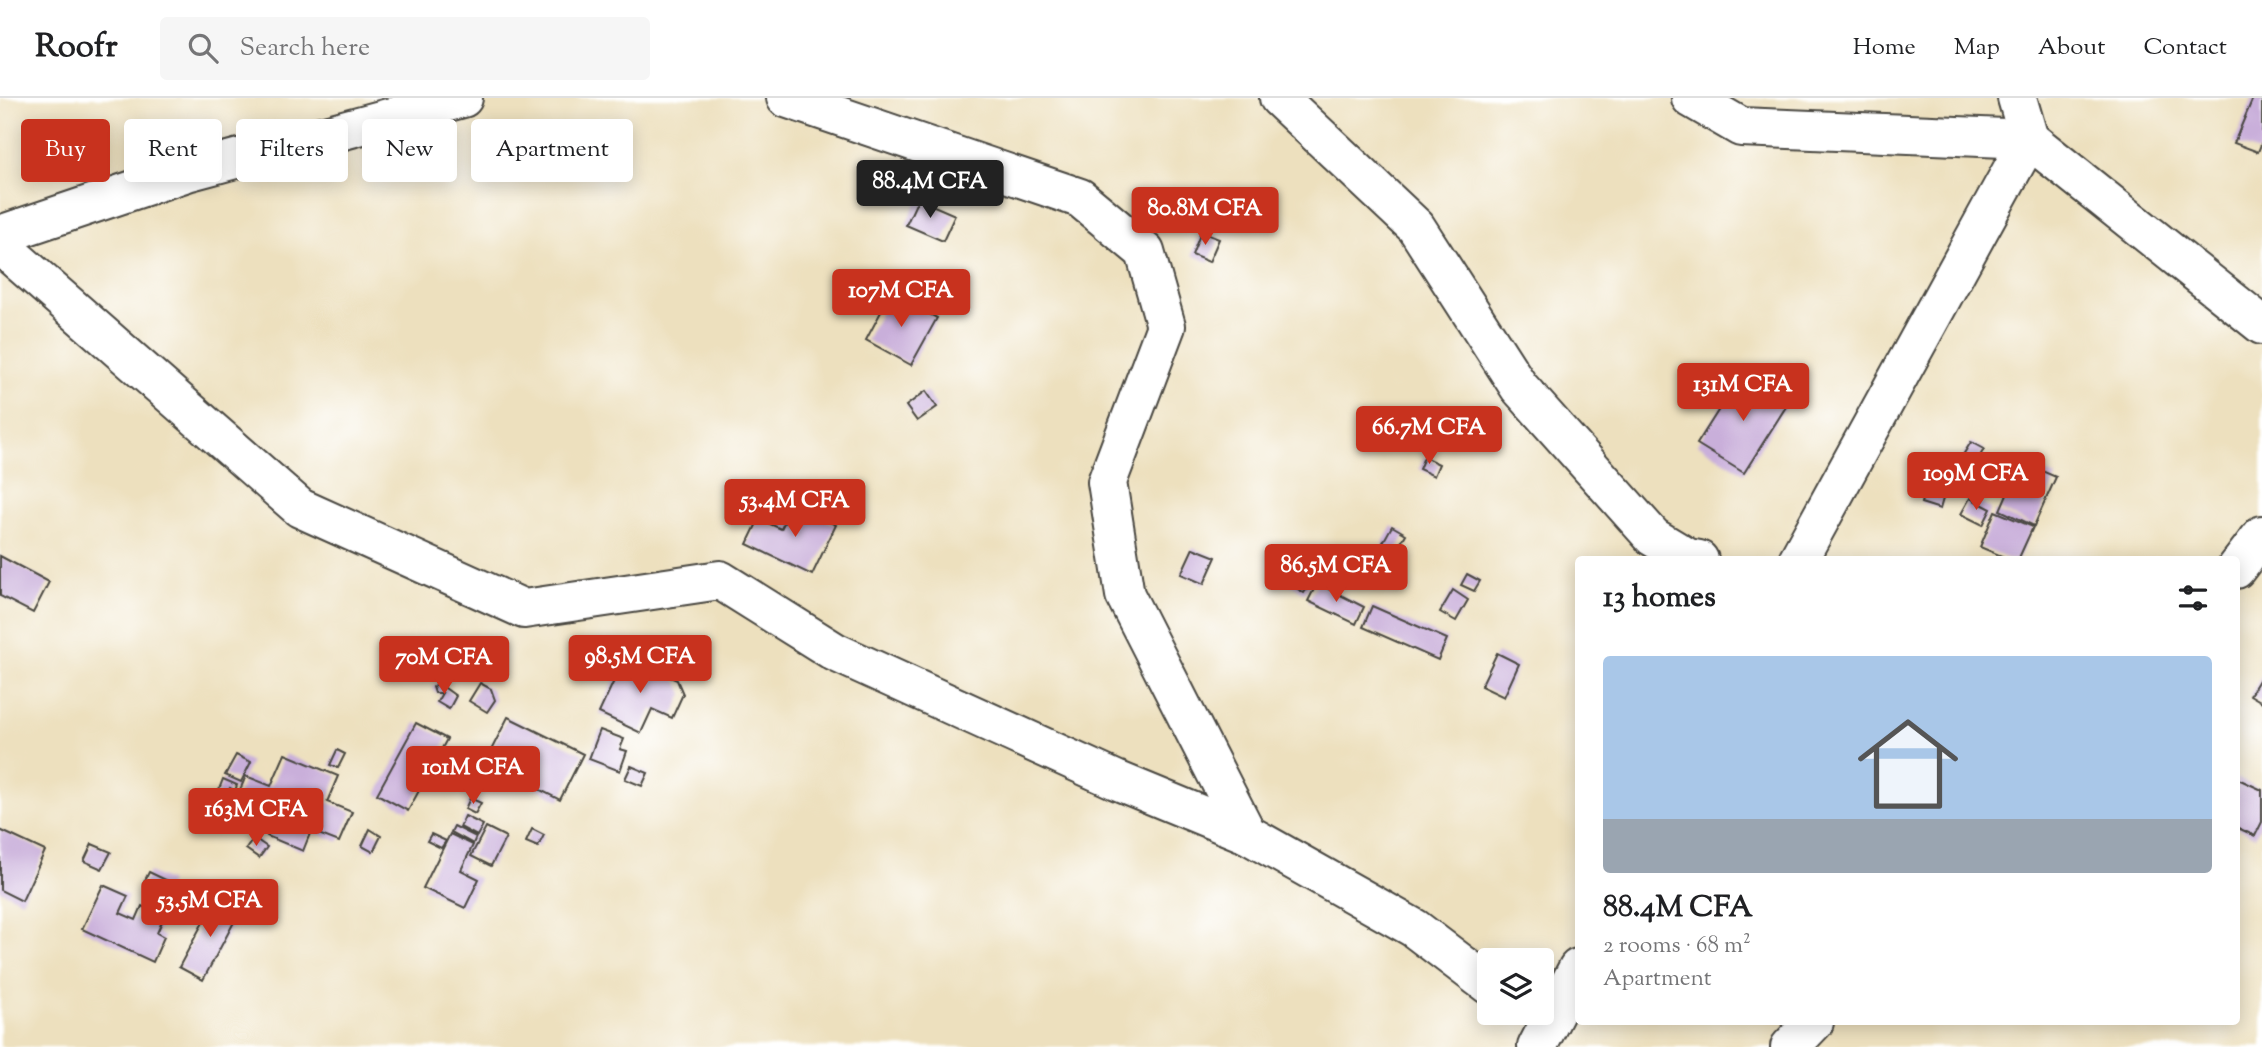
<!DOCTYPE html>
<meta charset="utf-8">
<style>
:root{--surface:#fff;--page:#f6f6f6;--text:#202124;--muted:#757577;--line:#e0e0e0;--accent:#c8321e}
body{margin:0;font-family:"Sorts Mill Goudy",serif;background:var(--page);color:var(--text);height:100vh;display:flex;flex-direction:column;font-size:26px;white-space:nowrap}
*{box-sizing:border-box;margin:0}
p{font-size:23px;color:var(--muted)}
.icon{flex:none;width:38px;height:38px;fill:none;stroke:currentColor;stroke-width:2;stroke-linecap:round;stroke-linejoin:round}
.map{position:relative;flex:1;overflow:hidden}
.details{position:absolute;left:1575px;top:458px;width:665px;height:469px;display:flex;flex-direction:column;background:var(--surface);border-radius:7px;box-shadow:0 4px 18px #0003}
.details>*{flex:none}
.banner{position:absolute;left:21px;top:21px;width:665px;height:63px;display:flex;gap:14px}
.tools{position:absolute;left:1477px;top:850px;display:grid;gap:14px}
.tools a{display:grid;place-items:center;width:77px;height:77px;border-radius:7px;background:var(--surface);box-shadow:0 4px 18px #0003;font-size:35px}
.price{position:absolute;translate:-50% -60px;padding:0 16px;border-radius:7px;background:var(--accent);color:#fff;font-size:23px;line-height:46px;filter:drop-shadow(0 2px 4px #0008)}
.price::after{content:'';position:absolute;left:50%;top:42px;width:21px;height:16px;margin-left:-10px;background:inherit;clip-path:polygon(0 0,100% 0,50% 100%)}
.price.active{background:#222;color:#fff}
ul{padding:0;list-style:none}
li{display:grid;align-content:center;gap:14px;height:371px;padding:0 28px}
li span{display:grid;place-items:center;height:217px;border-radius:7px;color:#555}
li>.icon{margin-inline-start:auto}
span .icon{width:126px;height:126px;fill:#fffc;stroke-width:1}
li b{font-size:30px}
h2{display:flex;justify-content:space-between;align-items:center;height:84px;padding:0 28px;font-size:30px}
.tag{padding:0 24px;border-radius:7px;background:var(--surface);box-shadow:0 4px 18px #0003;font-size:24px;line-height:63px}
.tag.active{background:var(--accent);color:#fff}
header{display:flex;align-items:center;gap:42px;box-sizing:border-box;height:98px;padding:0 35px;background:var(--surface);border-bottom:2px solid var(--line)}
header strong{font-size:33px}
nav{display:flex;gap:38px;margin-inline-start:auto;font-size:24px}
.search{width:490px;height:63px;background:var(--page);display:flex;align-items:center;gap:18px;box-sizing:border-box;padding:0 24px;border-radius:7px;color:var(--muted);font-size:26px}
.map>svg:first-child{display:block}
</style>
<header>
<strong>Roofr</strong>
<div class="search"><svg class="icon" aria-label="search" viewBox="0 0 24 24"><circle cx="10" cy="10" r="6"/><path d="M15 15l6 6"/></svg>Search here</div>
<nav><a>Home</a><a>Map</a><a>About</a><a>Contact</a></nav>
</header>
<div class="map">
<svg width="2262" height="949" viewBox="0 0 2262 949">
<rect width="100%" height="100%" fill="#fff"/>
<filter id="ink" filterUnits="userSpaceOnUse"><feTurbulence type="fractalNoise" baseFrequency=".0143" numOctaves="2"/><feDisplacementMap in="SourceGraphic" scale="14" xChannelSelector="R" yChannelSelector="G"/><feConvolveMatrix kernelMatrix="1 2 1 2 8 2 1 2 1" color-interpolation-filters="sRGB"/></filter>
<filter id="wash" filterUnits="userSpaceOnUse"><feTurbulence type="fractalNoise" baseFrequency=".00686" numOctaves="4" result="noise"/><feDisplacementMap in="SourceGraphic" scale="28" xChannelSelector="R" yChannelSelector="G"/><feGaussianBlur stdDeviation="1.57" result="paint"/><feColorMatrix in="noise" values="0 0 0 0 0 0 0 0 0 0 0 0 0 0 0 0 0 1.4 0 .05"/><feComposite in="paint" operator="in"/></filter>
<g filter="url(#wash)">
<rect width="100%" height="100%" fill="#ede0be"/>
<g id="blocks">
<g fill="#c9afda">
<path d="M2253 0 2262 2V44L2258 54 2234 45Z"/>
<path d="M918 101 955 117 943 143 906 127Z"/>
<path d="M1201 134 1219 141 1209 164 1192 157Z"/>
<path d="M891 195 937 220 911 267 866 242Z"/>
<path d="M1742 275 1789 304 1744 375 1697 346Z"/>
<path d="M926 293 937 309 917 323 906 308Z"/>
<path d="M1971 344 1984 351 1976 365 1963 357Z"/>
<path d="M1424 359 1439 366 1434 378 1419 371Z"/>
<path d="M2021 364 2056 379 2034 428 2000 412Z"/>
<path d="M1926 388 1945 394 1940 411 1921 405Z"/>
<path d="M1970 400 1991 411 1983 427 1961 416Z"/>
<path d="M793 406 836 427 812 477 747 446 759 421 781 431Z"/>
<path d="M1995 413 2033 429 2018 462H2011L1980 449Z"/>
<path d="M1392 428 1406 436 1396 453 1382 446Z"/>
<path d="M1193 450 1216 459 1204 486 1181 476Z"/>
<path d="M0 458 49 484 33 515 0 498Z"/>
<path d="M1294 469 1314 480 1304 495 1285 483Z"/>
<path d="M1467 476 1480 483 1474 493 1461 487Z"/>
<path d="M1317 485 1364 509 1356 526 1308 503Z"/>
<path d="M1453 492 1468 502 1456 523 1440 514Z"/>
<path d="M1372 508 1447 541 1438 562 1363 529Z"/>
<path d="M1497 555 1519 566 1504 599 1481 588Z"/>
<path d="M625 559 677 582 683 596 672 620 652 611 641 635 599 615Z"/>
<path d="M2262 577V604L2250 597Z"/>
<path d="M438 585 456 598 449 611 437 604 442 595H435L433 589Z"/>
<path d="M480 585 491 591 495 602 487 614 469 603Z"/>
<path d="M508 619 583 656 560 702 485 664Z"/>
<path d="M416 625 447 641 408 713 377 696Z"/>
<path d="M600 632 624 641 620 651 627 653 620 673 589 661Z"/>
<path d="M337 652 345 656 338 670 330 667Z"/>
<path d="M285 656 338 678 327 704 352 714 339 744 311 733 303 753 267 738 276 717 236 701 246 678 271 688Z"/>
<path d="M236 657 251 664 241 684 225 677Z"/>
<path d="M631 668 648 675 642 688 625 681Z"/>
<path d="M2236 680 2262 692V724L2255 738 2236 729Z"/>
<path d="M223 681 237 687 235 693 230 690 225 702 243 709 240 717 213 707Z"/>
<path d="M470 700 481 705 475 716 465 711Z"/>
<path d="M465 718 483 727 477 738 460 729Z"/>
<path d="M454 728 476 739 473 746 451 734Z"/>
<path d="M486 729 506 739 491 768 471 758Z"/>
<path d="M370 731 381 738 373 754 362 748Z"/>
<path d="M532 731 544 737 538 749 526 744Z"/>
<path d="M0 732 45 753 22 803 0 792Z"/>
<path d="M431 736 446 743 441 750 427 743Z"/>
<path d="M450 736 473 747 461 772 479 781 465 810 423 790Z"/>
<path d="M254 740 267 749 259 760 246 751Z"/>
<path d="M92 746 111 754 102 771 84 763Z"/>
<path d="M149 774 170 784 165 795 143 786Z"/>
<path d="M103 787 128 798 120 815 136 822 142 808 164 819 157 835 164 839 153 864 82 831Z"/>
<path d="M216 800 240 813 203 882 179 869Z"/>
</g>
</g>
</g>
<g filter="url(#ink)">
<use href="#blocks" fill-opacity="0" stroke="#484641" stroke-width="2"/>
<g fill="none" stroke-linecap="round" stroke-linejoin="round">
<defs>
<g id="minor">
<path d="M786 0 1080 100 1145 154 1166 228 1107 384 1125 497 1247 736 1414 830 1489 887"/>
<path d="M1279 0 1416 129 1519 289 1653 439 1688 460 1699 462"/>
<path d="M1691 0 1741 29 2029 41 2017 0"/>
<path d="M0 137 187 74 463 0"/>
<path d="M0 147 300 410 524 511 720 482 835 554 1116 682 1247 736"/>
<path d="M1798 462 2029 41 2262 227"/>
<path d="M2236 471 2262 437"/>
<path d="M1537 949 1578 870"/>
<path d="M1790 949 1814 924"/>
</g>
</defs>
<use href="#minor" stroke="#484641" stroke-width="42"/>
<use href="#minor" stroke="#fff" stroke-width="38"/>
</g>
</g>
</svg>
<div class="tools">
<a><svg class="icon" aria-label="layers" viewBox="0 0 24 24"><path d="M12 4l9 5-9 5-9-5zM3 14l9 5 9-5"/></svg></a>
</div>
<b class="price active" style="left:930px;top:122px">88.4M CFA</b>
<b class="price" style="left:1205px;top:149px">80.8M CFA</b>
<b class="price" style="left:901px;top:231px">107M CFA</b>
<b class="price" style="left:1743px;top:325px">131M CFA</b>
<b class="price" style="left:1429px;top:368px">66.7M CFA</b>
<b class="price" style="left:1976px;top:414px">109M CFA</b>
<b class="price" style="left:795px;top:441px">53.4M CFA</b>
<b class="price" style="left:1336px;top:506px">86.5M CFA</b>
<b class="price" style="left:640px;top:597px">98.5M CFA</b>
<b class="price" style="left:444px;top:598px">70M CFA</b>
<b class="price" style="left:473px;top:708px">101M CFA</b>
<b class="price" style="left:256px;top:750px">163M CFA</b>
<b class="price" style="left:210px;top:841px">53.5M CFA</b>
<div class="banner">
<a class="tag active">Buy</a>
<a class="tag">Rent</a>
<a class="tag">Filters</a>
<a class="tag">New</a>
<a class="tag">Apartment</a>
</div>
<section class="details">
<h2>13 homes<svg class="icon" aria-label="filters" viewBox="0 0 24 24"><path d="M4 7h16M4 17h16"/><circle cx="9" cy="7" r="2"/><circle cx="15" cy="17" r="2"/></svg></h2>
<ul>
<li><span style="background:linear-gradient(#a9c7e8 75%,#9aa5b1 0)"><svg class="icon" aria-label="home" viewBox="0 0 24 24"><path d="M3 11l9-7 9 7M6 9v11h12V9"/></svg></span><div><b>88.4M CFA</b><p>2 rooms · 68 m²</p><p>Apartment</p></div></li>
</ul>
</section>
</div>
